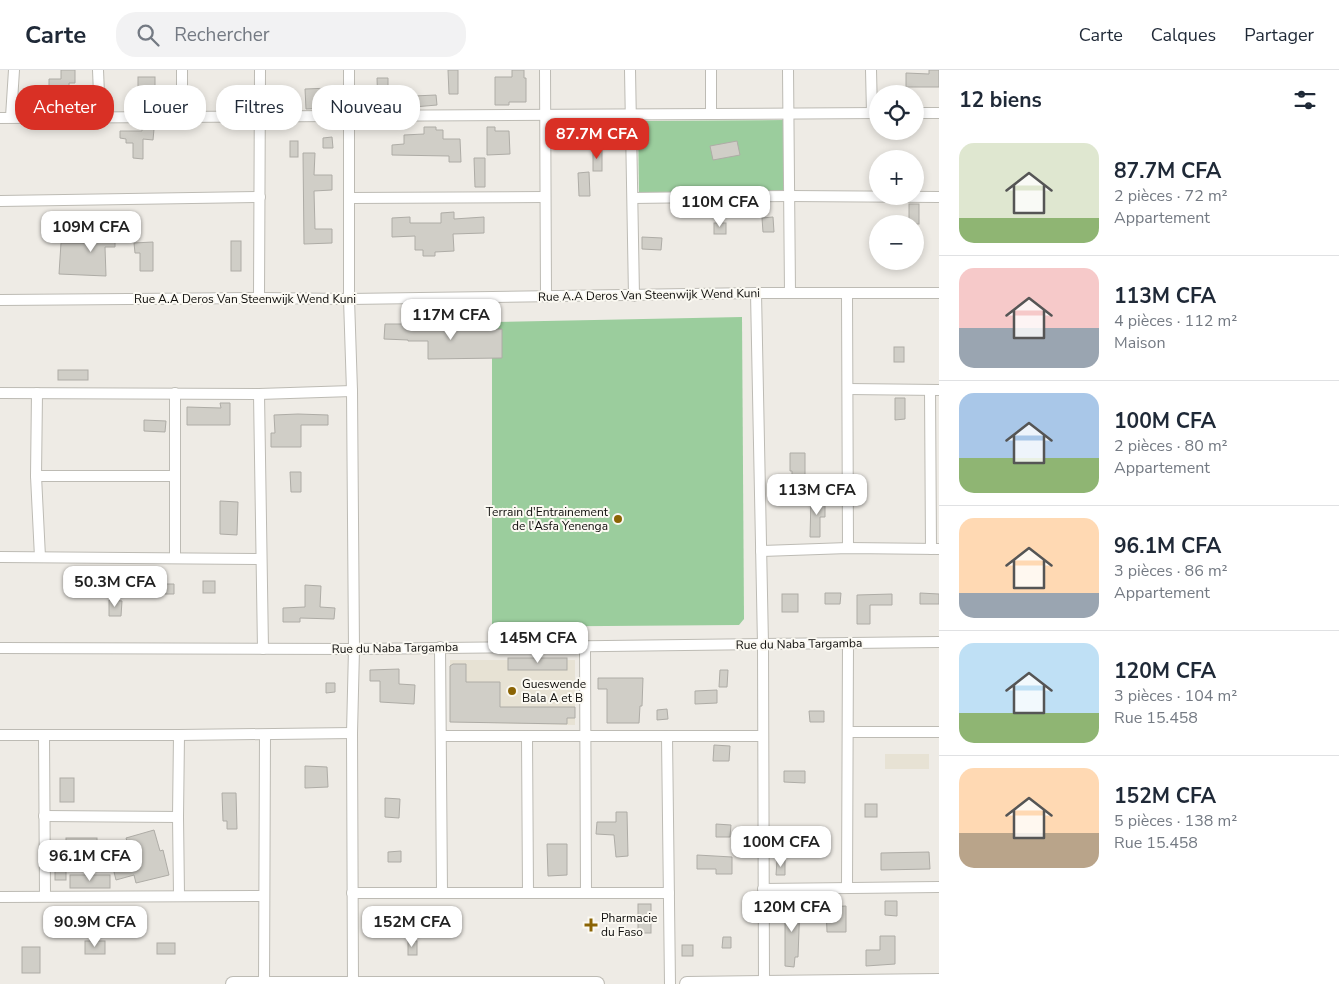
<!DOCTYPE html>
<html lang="fr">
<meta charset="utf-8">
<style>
:root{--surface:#fff;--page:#f2f2f3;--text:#1f2937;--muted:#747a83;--line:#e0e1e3;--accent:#d93025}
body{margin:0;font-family:"Nunito Sans",sans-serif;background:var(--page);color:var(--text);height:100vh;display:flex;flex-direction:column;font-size:19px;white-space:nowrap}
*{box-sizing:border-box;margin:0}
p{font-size:16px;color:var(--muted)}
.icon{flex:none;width:28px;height:28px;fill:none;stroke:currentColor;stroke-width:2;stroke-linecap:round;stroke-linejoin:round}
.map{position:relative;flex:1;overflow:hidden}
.details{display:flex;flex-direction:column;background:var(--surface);width:400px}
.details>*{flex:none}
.banner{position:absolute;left:15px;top:15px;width:475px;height:45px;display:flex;gap:10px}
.fabs{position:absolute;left:869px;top:15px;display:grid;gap:10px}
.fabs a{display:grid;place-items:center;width:55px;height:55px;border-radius:50%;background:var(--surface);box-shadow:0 2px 8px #0003;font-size:25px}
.price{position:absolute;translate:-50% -42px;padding:0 11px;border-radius:10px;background:#fff;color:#222;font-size:16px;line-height:32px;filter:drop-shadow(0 1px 2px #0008)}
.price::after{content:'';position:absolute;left:50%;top:30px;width:15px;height:11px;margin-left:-8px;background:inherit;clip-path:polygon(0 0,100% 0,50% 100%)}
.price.current{background:var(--accent);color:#fff}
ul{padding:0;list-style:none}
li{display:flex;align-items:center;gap:15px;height:125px;padding:0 20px}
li+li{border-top:1px solid var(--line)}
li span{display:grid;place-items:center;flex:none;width:140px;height:100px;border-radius:15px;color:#555}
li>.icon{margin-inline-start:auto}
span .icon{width:60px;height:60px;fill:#fffc;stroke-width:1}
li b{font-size:21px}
h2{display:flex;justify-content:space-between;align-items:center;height:60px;padding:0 20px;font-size:21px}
.tag{padding:0 18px;border-radius:20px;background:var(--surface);box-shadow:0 2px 8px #0003;font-size:18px;line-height:45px}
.tag.current{background:var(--accent);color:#fff}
header{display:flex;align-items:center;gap:30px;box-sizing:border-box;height:70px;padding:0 25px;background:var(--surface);border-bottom:1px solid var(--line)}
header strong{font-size:24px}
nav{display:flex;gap:28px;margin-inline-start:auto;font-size:18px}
.search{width:350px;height:45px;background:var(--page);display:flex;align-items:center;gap:12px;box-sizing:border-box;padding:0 18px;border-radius:20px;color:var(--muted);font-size:19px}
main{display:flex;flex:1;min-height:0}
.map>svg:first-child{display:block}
</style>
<header>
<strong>Carte</strong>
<div class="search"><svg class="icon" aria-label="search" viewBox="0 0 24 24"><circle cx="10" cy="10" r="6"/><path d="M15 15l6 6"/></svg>Rechercher</div>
<nav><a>Carte</a><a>Calques</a><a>Partager</a></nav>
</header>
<main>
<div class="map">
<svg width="939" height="914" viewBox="0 0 939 914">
<rect width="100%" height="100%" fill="#eeebe5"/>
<g fill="#e7e2d4">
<path d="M450 590H575V655L450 652Z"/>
<rect x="885" y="684" width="44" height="15"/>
</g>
<g fill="#9bcd9d">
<path d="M785 50 786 125 639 126 638 51Z"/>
<path d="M742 247 744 549 739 555 492 557V252Z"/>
</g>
<g fill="#d0cec7" stroke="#aeaca6">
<path d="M61 0H75V13H69L70 40H61L60 22H49V9H61Z"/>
<path d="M448 0H458V24H449Z"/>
<path d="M512 0H524V8H526V32H509V35H495V7H512Z"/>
<path d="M929 0H939V17H906V3L929 4Z"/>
<rect x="138" y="7" width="17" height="13"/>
<path d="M377 8H388V38H378Z"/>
<path d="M331 18V28H325L326 38 306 39 305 19Z"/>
<path d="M436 25 437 35 414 37V26Z"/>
<path d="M424 57H436V60H443V69H460L461 92H449V86L392 85V75L404 74V65L424 64Z"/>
<path d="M487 57H495V61H509L510 84 487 85Z"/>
<path d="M142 59H154L153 70 143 69V89L133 88V73H126V69L120 68V61H142Z"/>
<path d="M332 67 333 78H323V68Z"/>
<rect x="290" y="71" width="8" height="16"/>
<path d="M737 71 740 85 713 90 710 76Z"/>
<rect x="593" y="79" width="9" height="22"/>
<path d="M303 83H315L314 105H332V120L314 121 315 159H332V173L304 174Z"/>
<path d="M474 88H485V117H475Z"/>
<path d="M589 102 590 126H579L578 103Z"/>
<rect x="909" y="134" width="10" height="20"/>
<path d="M454 142V149L484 147V163L453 164 454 181 435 182V186H423V180H415V166L392 167V148L410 147V153H441V143Z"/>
<path d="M773 147 774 162H763L762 148Z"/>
<path d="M109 153H129L130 169H115V177H105L106 206 59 204 61 173H95V166L109 165Z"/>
<rect x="714" y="153" width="12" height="11"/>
<path d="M642 167 662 168 661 180 642 179Z"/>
<rect x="231" y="171" width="10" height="30"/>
<path d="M153 172V201H140V183H135L134 173Z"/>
<path d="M408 253H417V260L502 259V288L428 289V271H408V270L384 269 385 254H408Z"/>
<rect x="894" y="277" width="10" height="15"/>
<rect x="58" y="300" width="30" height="10"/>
<path d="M895 328H905V349L895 350Z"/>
<path d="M220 333H230V355H187V337L221 338Z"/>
<path d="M298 344 328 345V355H301V377H271V363H275L274 345Z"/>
<path d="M144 350 166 351 165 362 144 361Z"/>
<path d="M790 383H805V417H792V401H790Z"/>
<path d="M290 402H301V422H291Z"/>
<path d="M811 428H825V447H820V467H810Z"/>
<path d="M220 431 238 432 237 465 220 464Z"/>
<rect x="203" y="511" width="12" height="12"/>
<path d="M103 512 104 523 80 524V513Z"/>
<path d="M152 514H174V524H153Z"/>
<path d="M305 515 321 516 320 537 335 538 334 549 300 548V552H283V538L305 537Z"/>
<path d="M825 523H841L840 534H825Z"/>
<path d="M920 523 939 524V534H920Z"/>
<rect x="782" y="524" width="16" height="18"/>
<path d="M892 524V535H870V554H857V525Z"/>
<path d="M109 530 122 531 121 546H109Z"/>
<rect x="508" y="588" width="59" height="12"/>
<path d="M453 594H466V612H500V637H575V648H567V654L450 652V596Z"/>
<path d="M399 599V614L415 615 414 634 380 632V611H370V600Z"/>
<path d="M720 600H728L727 617H719Z"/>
<path d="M598 608H643L642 636H640L639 653H607V619H598Z"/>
<path d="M326 613H335V622L326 623Z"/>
<path d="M717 620V633L695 634V621Z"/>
<path d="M667 639 668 649 657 650V640Z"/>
<path d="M809 641H824V652H810Z"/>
<path d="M714 675 730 676 729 691H713Z"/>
<path d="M305 696 327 697 328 717 305 718Z"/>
<path d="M784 701H805V713L784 712Z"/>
<rect x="60" y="708" width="14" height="24"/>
<path d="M222 723H236L237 759H227V751H223Z"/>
<path d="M385 728 400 729 399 748 385 747Z"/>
<rect x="865" y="734" width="12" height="13"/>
<path d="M616 742H627L628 786 616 787 614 765 596 764 597 752H616Z"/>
<path d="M716 754 731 755 730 767H716Z"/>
<path d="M154 760 160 781 163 780 169 805 136 813 134 805 116 810 112 794 132 788 126 768Z"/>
<rect x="66" y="768" width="31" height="8"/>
<rect x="801" y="770" width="22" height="16"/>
<path d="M547 774H567V805L548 806Z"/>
<rect x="55" y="776" width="11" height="34"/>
<path d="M401 781V792H388V782Z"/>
<path d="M929 782 930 799 881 800V783Z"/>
<path d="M697 785 732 787V804H716V799H697Z"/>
<path d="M777 790H785V805H776Z"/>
<rect x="70" y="805" width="40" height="13"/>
<path d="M885 831H897V846L885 845Z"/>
<path d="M785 833H800L798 887H795L794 897 785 896Z"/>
<rect x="638" y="834" width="13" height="29"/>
<path d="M846 836V862H827L826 837Z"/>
<path d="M880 866H895V894L866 896V880H880Z"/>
<path d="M723 867H731V878H722Z"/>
<rect x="85" y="871" width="20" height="13"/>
<rect x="408" y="871" width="9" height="14"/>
<rect x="157" y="873" width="18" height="11"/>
<rect x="682" y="875" width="11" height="11"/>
<rect x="22" y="877" width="18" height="26"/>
</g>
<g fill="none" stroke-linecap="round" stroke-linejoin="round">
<defs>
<g id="street">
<path d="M98 0 100 48"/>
<path d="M182 0V47"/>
<path d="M349 0V229L352 321 354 579 352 663 353 914"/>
<path d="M545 0 546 227"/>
<path d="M630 0 634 226"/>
<path d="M711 0V44"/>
<path d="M788 0 790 223"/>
<path d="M871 0 872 43"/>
<path d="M915 43H939"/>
<path d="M11 47 14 0"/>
<path d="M0 48 878 43"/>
<path d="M350 128 545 127"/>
<path d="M633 128 789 126 939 127"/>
<path d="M0 131 260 127"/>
<path d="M756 223 763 574 764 913"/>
<path d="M847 224 848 478"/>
<path d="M259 228 260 0"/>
<path d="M0 230 259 228 349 229 756 223H939"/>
<path d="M848 319 939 320"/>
<path d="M930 320 931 479"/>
<path d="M0 323 259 324 352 321"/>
<path d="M37 323 36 406 40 487"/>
<path d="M175 323V487"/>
<path d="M259 324 263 579"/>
<path d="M36 406H175"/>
<path d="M761 481 848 478 939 479"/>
<path d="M0 487 261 489"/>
<path d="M585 576 586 823"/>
<path d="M440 577 442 822"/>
<path d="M0 578 354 579 939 572"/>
<path d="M848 662H939"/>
<path d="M0 665H179L352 663"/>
<path d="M44 665 45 826"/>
<path d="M442 666H763"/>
<path d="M527 666 528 823"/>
<path d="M667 666 670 914"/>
<path d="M44 746 178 747"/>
<path d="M847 818 848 573"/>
<path d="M763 819 939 817"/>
<path d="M352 823H669"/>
<path d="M179 825 178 747 179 665"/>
<path d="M0 827 263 826"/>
<path d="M264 914 265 665"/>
</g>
<g id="secondary">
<path d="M233 914H597"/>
<path d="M687 914 939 911"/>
</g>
</defs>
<use href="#street" stroke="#bdbbb4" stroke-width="12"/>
<use href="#secondary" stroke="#bdbbb4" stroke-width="16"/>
<use href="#street" stroke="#fff" stroke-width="10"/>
<use href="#secondary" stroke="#fff" stroke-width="14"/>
</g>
<g fill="#8b6404" stroke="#fbf9f2" stroke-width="2">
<circle cx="618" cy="449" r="5"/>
<circle cx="512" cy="621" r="5"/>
<path d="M588.5 847.5h5v5h5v5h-5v5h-5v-5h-5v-5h5z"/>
</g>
<g text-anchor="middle" stroke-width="4" stroke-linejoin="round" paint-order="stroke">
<g font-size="12" fill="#0e0d0b" stroke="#fbf9f2">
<text transform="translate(649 225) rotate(-1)" y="4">Rue A.A Deros Van Steenwijk Wend Kuni</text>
<text x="245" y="233">Rue A.A Deros Van Steenwijk Wend Kuni</text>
<text transform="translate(799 574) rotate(-1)" y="4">Rue du Naba Targamba</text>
<text transform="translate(395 578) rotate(-1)" y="4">Rue du Naba Targamba</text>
</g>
<g font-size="12" fill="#0e0d0b" stroke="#fbf9f2" text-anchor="start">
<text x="608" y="446" text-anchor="end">Terrain d'Entrainement<tspan x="608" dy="14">de l'Asfa Yenenga</tspan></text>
<text x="522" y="618">Gueswende<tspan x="522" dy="14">Bala A et B</tspan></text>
<text x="601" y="852">Pharmacie<tspan x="601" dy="14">du Faso</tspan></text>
</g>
</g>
</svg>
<div class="fabs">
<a><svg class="icon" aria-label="locate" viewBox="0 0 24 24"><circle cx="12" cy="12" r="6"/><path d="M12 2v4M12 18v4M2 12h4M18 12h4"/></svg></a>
<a>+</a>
<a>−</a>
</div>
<b class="price current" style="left:597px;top:90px">87.7M CFA</b>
<b class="price" style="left:720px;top:158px">110M CFA</b>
<b class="price" style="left:91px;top:183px">109M CFA</b>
<b class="price" style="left:451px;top:271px">117M CFA</b>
<b class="price" style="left:817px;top:446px">113M CFA</b>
<b class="price" style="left:115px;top:538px">50.3M CFA</b>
<b class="price" style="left:538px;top:594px">145M CFA</b>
<b class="price" style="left:781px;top:798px">100M CFA</b>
<b class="price" style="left:90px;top:812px">96.1M CFA</b>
<b class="price" style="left:792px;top:863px">120M CFA</b>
<b class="price" style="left:95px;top:878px">90.9M CFA</b>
<b class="price" style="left:412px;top:878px">152M CFA</b>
<div class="banner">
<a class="tag current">Acheter</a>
<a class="tag">Louer</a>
<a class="tag">Filtres</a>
<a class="tag">Nouveau</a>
</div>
</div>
<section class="details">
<h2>12 biens<svg class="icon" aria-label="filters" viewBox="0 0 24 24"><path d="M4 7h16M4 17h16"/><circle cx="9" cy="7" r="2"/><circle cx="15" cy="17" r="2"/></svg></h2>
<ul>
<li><span style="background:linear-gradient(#dfe7d0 75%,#8fb573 0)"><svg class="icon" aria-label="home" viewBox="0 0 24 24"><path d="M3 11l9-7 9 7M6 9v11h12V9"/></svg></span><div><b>87.7M CFA</b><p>2 pièces · 72 m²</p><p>Appartement</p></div></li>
<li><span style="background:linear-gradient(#f6c9c9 60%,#9aa5b1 0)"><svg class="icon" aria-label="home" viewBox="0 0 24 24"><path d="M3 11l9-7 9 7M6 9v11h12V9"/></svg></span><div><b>113M CFA</b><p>4 pièces · 112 m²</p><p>Maison</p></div></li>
<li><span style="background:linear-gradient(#a9c7e8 65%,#8fb573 0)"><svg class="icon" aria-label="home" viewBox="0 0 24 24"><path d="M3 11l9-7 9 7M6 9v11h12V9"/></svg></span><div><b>100M CFA</b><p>2 pièces · 80 m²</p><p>Appartement</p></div></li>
<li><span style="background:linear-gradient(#ffd9b3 75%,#9aa5b1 0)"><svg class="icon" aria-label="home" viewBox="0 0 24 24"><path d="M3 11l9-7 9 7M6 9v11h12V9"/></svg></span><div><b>96.1M CFA</b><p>3 pièces · 86 m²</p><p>Appartement</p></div></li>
<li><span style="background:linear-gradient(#bfe0f5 70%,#8fb573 0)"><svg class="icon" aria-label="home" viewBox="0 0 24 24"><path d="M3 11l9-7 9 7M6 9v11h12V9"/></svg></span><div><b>120M CFA</b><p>3 pièces · 104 m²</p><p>Rue 15.458</p></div></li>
<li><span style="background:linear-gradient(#ffd9b3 65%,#b9a48a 0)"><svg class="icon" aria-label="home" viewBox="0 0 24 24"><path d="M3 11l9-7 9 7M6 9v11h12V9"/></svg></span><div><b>152M CFA</b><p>5 pièces · 138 m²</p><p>Rue 15.458</p></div></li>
</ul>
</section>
</main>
